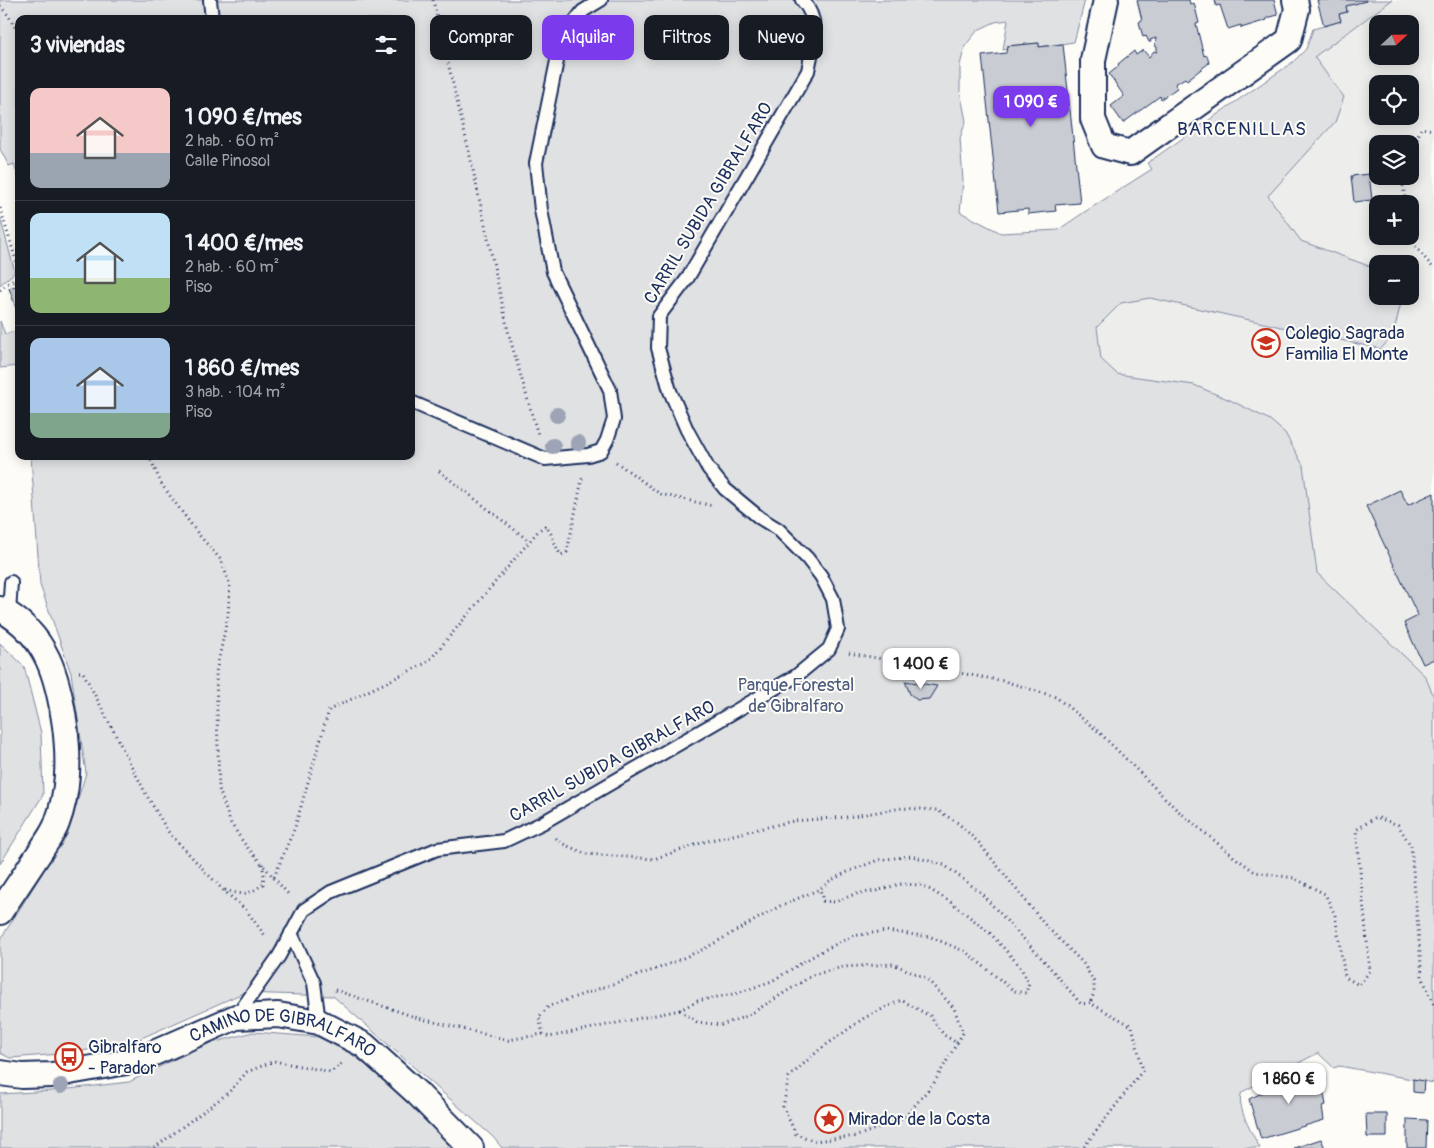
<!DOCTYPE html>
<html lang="es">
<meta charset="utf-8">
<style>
:root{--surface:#171b24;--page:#242831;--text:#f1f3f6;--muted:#9ea1a6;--line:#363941;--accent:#7c3aed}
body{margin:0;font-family:Pangolin,sans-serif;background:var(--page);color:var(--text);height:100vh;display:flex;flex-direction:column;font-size:19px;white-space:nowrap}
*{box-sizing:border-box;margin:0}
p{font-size:16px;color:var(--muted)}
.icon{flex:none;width:28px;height:28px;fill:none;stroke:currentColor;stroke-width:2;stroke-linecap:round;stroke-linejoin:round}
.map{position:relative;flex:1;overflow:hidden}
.side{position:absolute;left:15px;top:15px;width:400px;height:445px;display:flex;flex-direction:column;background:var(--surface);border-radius:10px;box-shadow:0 2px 12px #0003}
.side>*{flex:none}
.hud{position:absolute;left:430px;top:15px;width:475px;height:45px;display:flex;gap:10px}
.needle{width:32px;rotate:68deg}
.tools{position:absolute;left:1369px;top:15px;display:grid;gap:10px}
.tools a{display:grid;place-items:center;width:50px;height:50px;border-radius:10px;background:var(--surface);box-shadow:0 2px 12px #0003;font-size:25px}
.price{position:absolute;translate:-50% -42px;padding:0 11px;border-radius:10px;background:#fff;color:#222;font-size:16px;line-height:32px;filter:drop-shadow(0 1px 2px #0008)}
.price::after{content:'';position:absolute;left:50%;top:30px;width:15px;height:11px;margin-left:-8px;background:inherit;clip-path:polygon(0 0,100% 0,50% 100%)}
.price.active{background:var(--accent);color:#fff}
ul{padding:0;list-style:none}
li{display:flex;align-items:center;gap:15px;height:125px;padding:0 15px}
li+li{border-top:1px solid var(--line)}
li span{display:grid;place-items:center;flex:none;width:140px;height:100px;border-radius:10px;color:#555}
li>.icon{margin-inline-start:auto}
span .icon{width:60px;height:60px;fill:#fffc;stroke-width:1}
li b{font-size:21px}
h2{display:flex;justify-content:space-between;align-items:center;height:60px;padding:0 15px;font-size:21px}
.pill{padding:0 18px;border-radius:10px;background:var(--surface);box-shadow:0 2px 12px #0003;font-size:18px;line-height:45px}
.pill.active{background:var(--accent);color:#fff}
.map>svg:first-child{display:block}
</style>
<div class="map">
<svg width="1434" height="1148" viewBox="0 0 1434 1148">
<rect width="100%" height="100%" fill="#fdfcf7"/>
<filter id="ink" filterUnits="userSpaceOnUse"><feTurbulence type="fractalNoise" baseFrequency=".02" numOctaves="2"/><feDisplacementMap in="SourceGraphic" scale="10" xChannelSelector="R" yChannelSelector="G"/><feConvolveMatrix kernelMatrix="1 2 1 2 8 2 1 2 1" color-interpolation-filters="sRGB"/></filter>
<g filter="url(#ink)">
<path fill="#edeeec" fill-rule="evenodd" d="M1392 0H1434V697L1425 676 1317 573 1303 465 1270 420 1230 400 1194 385 1117 374 1101 359 1083 213 1152 169 1147 163 1314 57ZM1378 24H1410V56H1378ZM1378 84H1410V116H1378ZM1378 144H1410V176H1378ZM1378 204H1410V236H1378ZM1378 264H1410V296H1378Z"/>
<g fill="#e0e1e3" stroke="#7e88a0">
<path d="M0 0H1085L1074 42 1039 47 1038 43 1007 46V49L1003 50 1008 20 995 22 978 30 965 46 960 65V91L966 121 960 138 963 181 960 212 1001 233 1058 230 1083 213 1152 169 1147 163 1293 62 1306 49 1313 29 1341 21 1339 14 1347 12 1346 6 1366 0H1392L1314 57 1344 97 1335 122 1268 196 1301 241 1377 269 1378 296H1399L1401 303 1393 335 1381 349 1150 298 1121 303 1097 327 1101 359 1117 374 1194 385 1230 400 1270 420 1285 433 1303 465 1317 573 1425 676 1434 697V1083L1339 1066 1334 1068 1318 1053 1242 1092C1235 1106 1253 1135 1260 1148H502L493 1137 333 996 243 993 137 1040 73 1053 10 1058 0 1053V940L67 834 86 773 71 673 40 585 31 456H411V19H19V180L14 164 9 166 0 149Z"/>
<path d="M0 217 15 272 0 285Z"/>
<path d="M0 321 5 334 19 330V366L0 368Z"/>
<path d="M0 643 24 666 41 733 43 795 0 864Z"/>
<path d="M253 1032 318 1037 350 1053 390 1083 453 1148H0V1094L51 1091 129 1082 201 1046Z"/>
</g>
<g fill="#c9ccd3" stroke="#1b2f5e">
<path d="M1137 0H1189L1190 4 1194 3 1199 23 1196 24 1204 56 1207 55 1209 63 1187 80 1185 78 1175 84 1177 88 1161 99 1160 96 1123 123 1111 106 1124 96 1109 74 1119 66 1118 64 1134 51 1136 55 1143 50 1149 57 1154 51 1157 52V47L1155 46 1156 38 1150 40 1151 42H1149L1146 36 1143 37 1139 22 1142 20Z"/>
<path d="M1215 0H1274L1278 15 1267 18V20L1241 28V25L1228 29 1220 5 1216 6Z"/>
<path d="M1317 0H1366V1L1346 6 1347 12 1339 14 1341 21 1324 26Z"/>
<path d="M1039 43V47L1063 44 1080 203 1055 205 1056 211 1028 214V209L999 212 982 56 1006 53 1007 46Z"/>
<path d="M1369 174 1372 200 1354 202 1351 176Z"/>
<path d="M19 285V311H17L9 288Z"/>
<path d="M1400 490 1408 505 1434 493V659L1423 664 1404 623 1418 616 1366 506Z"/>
<path d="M905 681 937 686 929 699 917 700 910 694Z"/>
<path d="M1315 1068 1318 1085 1322 1084 1326 1105 1322 1106 1324 1120 1261 1139 1249 1099Z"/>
<path d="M1413 1079 1424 1081 1423 1093 1413 1092Z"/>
<path d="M1366 1114H1387V1137H1367Z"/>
<path d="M1407 1119 1427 1120 1426 1148H1407Z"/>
<path d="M1321 1139 1325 1148H1294Z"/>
</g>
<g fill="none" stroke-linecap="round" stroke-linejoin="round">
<defs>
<g id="service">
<path d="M210 0 212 19"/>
<path d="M411 402 545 459 588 455 601 451 607 440 614 419 610 390 553 272 541 210 536 163 559 51 569 29 583 11 601 0"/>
<path d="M9 613 11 582"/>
<path d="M291 933 314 983 319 1022"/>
<path d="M236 1017 279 956 304 910 331 892 437 849 504 841 542 823 796 676 829 649 838 629 833 599 821 576 807 558 778 529 760 518 725 489 708 468 687 430 670 391 658 348 659 316 687 279 808 71C813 44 822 23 802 0"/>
</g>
<g id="minor">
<path d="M1106 0 1093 60V119L1104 146 1130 153 1289 40 1297 9 1295 0"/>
<path d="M0 609C47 634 58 677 65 726 69 759 69 791 57 823 54 832 47 841 42 849 28 870 14 891 0 912"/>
<path id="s1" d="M0 1073 22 1076 52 1075 138 1060 236 1017 278 1015 319 1022 364 1045 417 1093 471 1148"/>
</g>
</defs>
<use href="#service" stroke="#1b2f5e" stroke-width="16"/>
<use href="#minor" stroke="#1b2f5e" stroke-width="28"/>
<g stroke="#1b2f5e" stroke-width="3" stroke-dasharray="1 4" stroke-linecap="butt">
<path d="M433 0 468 147 509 335 538 435"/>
<path d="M0 6 9 16 19 35"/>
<path d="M1410 158 1421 128 1434 130"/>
<path d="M1403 176 1402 179 1406 204"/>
<path d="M0 208 19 270"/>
<path d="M1410 222 1415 246 1434 269"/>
<path d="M0 290 13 279 15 286"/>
<path d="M149 456 162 485 199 535 221 560 230 585 228 616 216 672 219 789 230 822 246 846 290 896"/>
<path d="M616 462 660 494 713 506"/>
<path d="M439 471 529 541"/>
<path d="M849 653 1004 681 1056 697 1099 732 1176 809 1233 856 1255 872 1294 878 1325 894 1335 915 1345 977 1359 985 1370 971 1356 830 1376 817 1398 825 1411 846 1422 977 1434 1005"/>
<path d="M79 672H83L146 794 169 833 222 889 246 910 266 937"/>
<path d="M556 838 561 843 586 854 654 859 707 841 793 821 847 817 902 808 937 810 958 823 979 843 1046 926 1083 963 1094 982V993L1090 1003"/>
<path d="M274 877 295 827 329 710 428 662 539 530 545 526C554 534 554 546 561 555L567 552 583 475"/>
<path d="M225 890C242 895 248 896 263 884L264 875 262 863"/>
<path d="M335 990 418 1018 508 1040 543 1034"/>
<path d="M680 1010 549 1037 543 1034 539 1017 549 1006 662 967 704 949 780 906 820 889"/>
<path d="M957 1043 934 1083 904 1118 857 1136 815 1141 796 1134 783 1107 789 1077 819 1050 864 1018 901 1000 930 1016 944 1035 957 1043 963 1033 954 1008 926 978 893 964 843 967 813 975 747 1016 721 1025 697 1022 680 1010 697 1001 738 993 772 981 820 952 853 936 886 931 931 937 966 952 1014 991 1026 993 1029 983 1019 965 991 934 951 902 922 885 900 884 876 891 855 894 835 902 823 901 820 889 828 882 845 873 878 860 912 856 944 865 980 892 1047 964 1081 1004 1090 1003 1132 1026 1143 1070 1083 1148"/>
<path d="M154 1148 228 1093 247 1072 274 1061 331 1072 342 1063"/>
</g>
<use href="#service" stroke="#fdfcf7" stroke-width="12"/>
<use href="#minor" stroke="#fdfcf7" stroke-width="24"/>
</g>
<g fill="#9ca4b5">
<circle cx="557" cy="415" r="8"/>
<circle cx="578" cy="443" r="8"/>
<circle cx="553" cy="446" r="8"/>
<circle cx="61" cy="1086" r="8"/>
</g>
</g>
<defs>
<symbol id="school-ring" viewBox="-11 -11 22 22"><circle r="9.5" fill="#fdfcf7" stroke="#c8321e" stroke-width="1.5"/><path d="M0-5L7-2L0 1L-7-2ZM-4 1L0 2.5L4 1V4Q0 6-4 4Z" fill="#c8321e"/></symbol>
<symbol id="bus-ring" viewBox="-11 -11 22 22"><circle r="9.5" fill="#fdfcf7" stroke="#c8321e" stroke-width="1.5"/><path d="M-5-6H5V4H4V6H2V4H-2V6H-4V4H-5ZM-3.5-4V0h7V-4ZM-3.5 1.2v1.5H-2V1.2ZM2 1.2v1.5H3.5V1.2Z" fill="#c8321e"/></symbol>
<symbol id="sight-ring" viewBox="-11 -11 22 22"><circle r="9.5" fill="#fdfcf7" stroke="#c8321e" stroke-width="1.5"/><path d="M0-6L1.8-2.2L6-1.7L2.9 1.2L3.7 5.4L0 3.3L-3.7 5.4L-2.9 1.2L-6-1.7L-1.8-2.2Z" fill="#c8321e"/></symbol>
</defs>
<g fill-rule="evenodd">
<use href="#school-ring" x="1250" y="327" width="32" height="32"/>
<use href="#bus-ring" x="53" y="1041" width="32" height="32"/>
<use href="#sight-ring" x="813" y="1103" width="32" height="32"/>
</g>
<g text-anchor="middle" stroke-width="4" stroke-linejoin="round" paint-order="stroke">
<g font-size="18" fill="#1b2f5e" stroke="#fdfcf7">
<text transform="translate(708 203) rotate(-59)" y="6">CARRIL SUBIDA GIBRALFARO</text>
<text transform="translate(612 761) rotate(-29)" y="6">CARRIL SUBIDA GIBRALFARO</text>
<text dy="6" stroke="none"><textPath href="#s1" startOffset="295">CAMINO DE GIBRALFARO</textPath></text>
</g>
<g font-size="18" fill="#1b2f5e" stroke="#fdfcf7" text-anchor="start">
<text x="1285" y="339">Colegio Sagrada<tspan x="1285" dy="21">Familia El Monte</tspan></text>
<text x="88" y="1053">Gibralfaro<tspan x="88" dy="21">- Parador</tspan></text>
<text x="848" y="1125">Mirador de la Costa</text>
</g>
<g font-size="18" fill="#4c5c7f" stroke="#fdfcf7">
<text x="796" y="691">Parque Forestal<tspan x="796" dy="21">de Gibralfaro</tspan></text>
</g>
<g font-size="19" letter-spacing="1" fill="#1b2f5e" stroke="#fdfcf7">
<text x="1242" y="135">BARCENILLAS</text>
</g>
</g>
</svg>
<div class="tools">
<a><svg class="needle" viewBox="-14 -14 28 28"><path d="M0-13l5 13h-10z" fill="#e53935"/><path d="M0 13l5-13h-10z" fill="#9ea1a6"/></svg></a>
<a><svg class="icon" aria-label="locate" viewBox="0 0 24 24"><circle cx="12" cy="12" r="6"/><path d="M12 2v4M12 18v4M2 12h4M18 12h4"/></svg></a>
<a><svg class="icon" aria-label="layers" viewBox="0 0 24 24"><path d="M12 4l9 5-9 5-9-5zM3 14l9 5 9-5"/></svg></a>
<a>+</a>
<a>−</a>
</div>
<b class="price active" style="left:1031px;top:128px">1 090 €</b>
<b class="price" style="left:921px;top:690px">1 400 €</b>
<b class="price" style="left:1289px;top:1105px">1 860 €</b>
<div class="hud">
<a class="pill">Comprar</a>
<a class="pill active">Alquilar</a>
<a class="pill">Filtros</a>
<a class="pill">Nuevo</a>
</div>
<section class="side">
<h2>3 viviendas<svg class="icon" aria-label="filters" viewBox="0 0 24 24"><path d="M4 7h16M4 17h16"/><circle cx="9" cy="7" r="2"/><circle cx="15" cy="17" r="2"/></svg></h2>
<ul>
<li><span style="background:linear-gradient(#f6c9c9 65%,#9aa5b1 0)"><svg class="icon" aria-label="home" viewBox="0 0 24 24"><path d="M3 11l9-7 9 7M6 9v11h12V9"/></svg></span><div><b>1 090 €/mes</b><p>2 hab. · 60 m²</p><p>Calle Pinosol</p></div></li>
<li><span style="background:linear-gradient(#bfe0f5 65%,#8fb573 0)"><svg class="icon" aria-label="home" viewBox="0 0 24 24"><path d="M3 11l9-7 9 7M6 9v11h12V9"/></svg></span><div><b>1 400 €/mes</b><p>2 hab. · 60 m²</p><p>Piso</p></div></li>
<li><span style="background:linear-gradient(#a9c7e8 75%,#7fa58c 0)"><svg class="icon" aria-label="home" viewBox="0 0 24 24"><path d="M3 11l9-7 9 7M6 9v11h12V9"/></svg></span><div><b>1 860 €/mes</b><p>3 hab. · 104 m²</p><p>Piso</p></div></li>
</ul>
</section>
</div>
